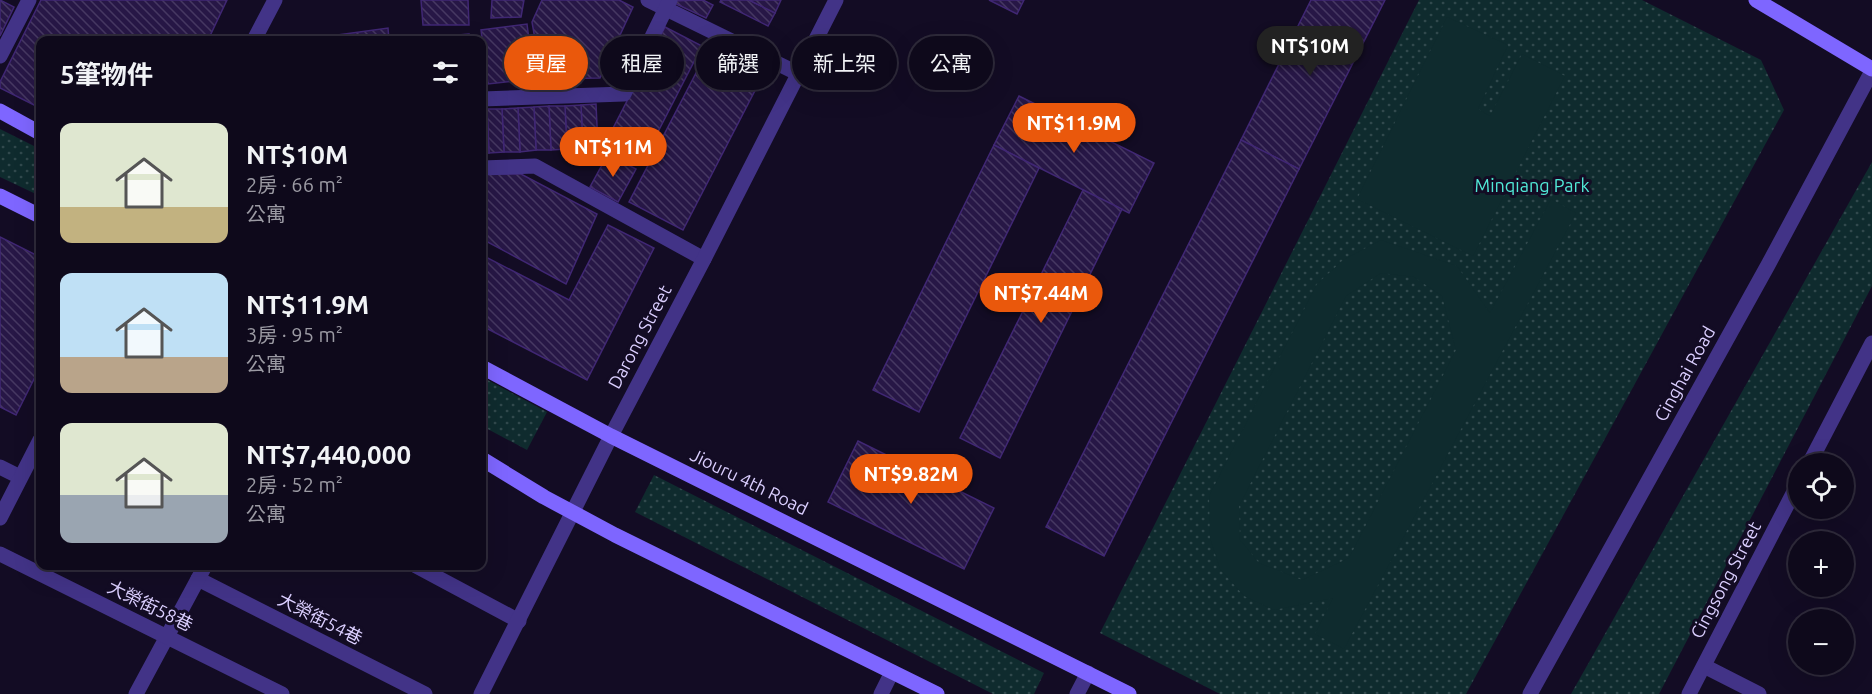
<!DOCTYPE html>
<html lang="zh-TW">
<meta charset="utf-8">
<style>
:root{--surface:#0e091b;--page:#171224;--text:#f1f3f6;--muted:#9b9aa3;--line:#2e2a3a;--accent:#ea580c}
body{margin:0;font-family:Ubuntu,"Noto Sans TC",sans-serif;background:var(--page);color:var(--text);height:100vh;display:flex;flex-direction:column;font-size:22px;white-space:nowrap}
*{box-sizing:border-box;margin:0}
p{font-size:20px;color:var(--muted)}
.icon{flex:none;width:33px;height:33px;fill:none;stroke:currentColor;stroke-width:2;stroke-linecap:round;stroke-linejoin:round}
.map{position:relative;flex:1;overflow:hidden}
.side{position:absolute;left:36px;top:36px;width:450px;height:534px;display:flex;flex-direction:column;background:var(--surface);border-radius:12px;box-shadow:0 6px 24px #0002,0 0 0 2px var(--line)}
.side>*{flex:none}
.guide{position:absolute;left:504px;top:36px;width:570px;height:54px;display:flex;gap:12px}
.buttons{position:absolute;left:1788px;top:453px;display:grid;gap:12px}
.buttons a{display:grid;place-items:center;width:66px;height:66px;border-radius:50%;background:var(--surface);box-shadow:0 6px 24px #0002,0 0 0 2px var(--line);font-size:30px}
.price{position:absolute;translate:-50% -51px;padding:0 14px;border-radius:21px;background:var(--accent);color:#fff;font-size:20px;line-height:39px;filter:drop-shadow(0 2px 3px #0008)}
.price::after{content:'';position:absolute;left:50%;top:36px;width:18px;height:14px;margin-left:-9px;background:inherit;clip-path:polygon(0 0,100% 0,50% 100%)}
.price.active{background:#222;color:#fff}
ul{padding:0;list-style:none}
li{display:flex;align-items:center;gap:18px;height:150px;padding:0 24px}
li span{display:grid;place-items:center;flex:none;width:168px;height:120px;border-radius:12px;color:#555}
li>.icon{margin-inline-start:auto}
span .icon{width:72px;height:72px;fill:#fffc;stroke-width:1}
li b{font-size:26px}
h2{display:flex;justify-content:space-between;align-items:center;height:72px;padding:0 24px;font-size:26px}
.tag{padding:0 21px;border-radius:27px;background:var(--surface);box-shadow:0 6px 24px #0002,0 0 0 2px var(--line);font-size:21px;line-height:54px}
.tag.active{background:var(--accent);color:#fff}
.map>svg:first-child{display:block}
</style>
<div class="map">
<svg width="1872" height="694" viewBox="0 0 1872 694">
<defs>
<pattern id="grass-dots" width="8" height="8" patternUnits="userSpaceOnUse" patternTransform="scale(1.5)"><rect width="8" height="8" fill="#0f2b2e"/><path d="M2 2h.1M6 6h.1" fill="none" stroke="#31494d" stroke-width="1.8" stroke-linecap="round"/></pattern>
<pattern id="building-back-hatch" width="6" height="6" patternUnits="userSpaceOnUse" patternTransform="scale(1.5)"><rect width="6" height="6" fill="#271746"/><path d="M-1 5l2 2M0 0l6 6M5-1l2 2" fill="none" stroke="#463862"/></pattern>
</defs>
<rect width="100%" height="100%" fill="#130c24"/>
<g fill="url(#grass-dots)">
<path d="M1419 0H1642L1761 60 1784 110 1466 694H1220L1100 633Z"/>
<path d="M0 129 40 149V196L0 177Z"/>
<path d="M1872 162V286L1659 694H1571Z"/>
<path d="M482 377 547 412 527 450 482 426Z"/>
<path d="M654 475 1044 673 1034 694H993L635 512Z"/>
</g>
<g fill="#0f2b2e" fill-rule="evenodd">
<path d="M1447 17 1508 45 1478 109 1490 116 1522 54 1565 76 1473 256 1357 199Z"/>
<path d="M1551 199 1576 213 1344 649 1315 634 1333 598 1274 610 1244 596 1220 569 1210 538 1209 496 1317 284 1343 260 1381 240 1457 266 1490 313ZM1381 273 1414 277 1442 296 1456 350 1349 558 1302 580 1259 563 1240 540 1239 506 1346 296Z"/>
</g>
<g fill="url(#building-back-hatch)" stroke="#402774" stroke-width="1.5">
<path d="M0 0 14 7 0 36Z"/>
<path d="M41 0H227L208 40H40V108L0 88V82Z"/>
<path d="M421 0H468L469 25H423Z"/>
<path d="M492 0H524L521 17 491 18Z"/>
<path d="M542 0H619L633 7 600 78 542 79 532 22Z"/>
<path d="M703 0 713 5 706 18 670 1Z"/>
<path d="M721 0H749L775 13 768 26 720 2Z"/>
<path d="M749 0H781L775 13Z"/>
<path d="M989 0H1024L1017 14Z"/>
<path d="M1311 0H1385L1299 169 1241 140Z"/>
<path d="M527 24 534 79 488 84 481 30Z"/>
<path d="M665 27 702 46 644 159 607 140Z"/>
<path d="M388 28 389 40H316V38Z"/>
<path d="M469 34V40H435V37Z"/>
<path d="M425 36V40H404L403 39Z"/>
<path d="M709 48 763 75 683 230 629 202Z"/>
<path d="M1019 96 1154 163 1129 213 994 145Z"/>
<path d="M596 104 598 147 583 148 581 105Z"/>
<path d="M581 105 583 148 567 149 565 106Z"/>
<path d="M549 106H565L567 149 551 150Z"/>
<path d="M549 106 551 150H536L534 107Z"/>
<path d="M534 107 536 150 520 152 518 108Z"/>
<path d="M518 108 520 152H504L502 109Z"/>
<path d="M487 109H502L504 152 489 153Z"/>
<path d="M487 109 489 153H482V110Z"/>
<path d="M1241 140 1299 169 1104 556 1046 527Z"/>
<path d="M994 145 1039 168 919 412 873 390Z"/>
<path d="M608 154 636 169 618 202 590 187Z"/>
<path d="M482 174H521L597 214 566 284 482 239Z"/>
<path d="M1083 190 1122 209 1000 458 960 438Z"/>
<path d="M608 225 654 248 587 380 482 326V255L569 300Z"/>
<path d="M0 237 40 257V367L16 415 0 407Z"/>
<path d="M858 441 994 508 964 569 828 502Z"/>
</g>
<g fill="none" stroke-linecap="round" stroke-linejoin="round">
<g stroke="#423387" stroke-width="15">
<path d="M648 0 799 74"/>
<path d="M0 56 29 0"/>
<path d="M482 99 624 94 670 0"/>
<path d="M482 168 535 166 704 259"/>
<path d="M0 467 20 477"/>
<path d="M416 566 519 621"/>
<path d="M198 579 425 694"/>
<path d="M1704 666 1759 694"/>
<path d="M136 694 205 566"/>
<path d="M881 694 892 672"/>
</g>
<g stroke="#423387" stroke-width="15">
<path d="M254 40 275 0"/>
<path d="M1809 464 1872 343"/>
<path d="M0 518 40 440"/>
<path d="M0 554 282 694"/>
<path d="M481 694 611 436 704 259 836 0"/>
<path d="M1077 694 1088 673"/>
<path d="M1530 694 1768 265 1872 71"/>
<path d="M1689 694 1798 484"/>
</g>
<g stroke="#7e66ff" stroke-width="15">
<path d="M1756 0 1872 69"/>
<path d="M0 111 40 133"/>
<path d="M0 196 40 216"/>
<path d="M482 367 611 436 1129 694"/>
<path d="M482 459 544 497 615 535 937 694"/>
</g>
</g>
<g text-anchor="middle" stroke-width="6" stroke-linejoin="round" paint-order="stroke">
<g font-size="18" fill="#51e9d7" stroke="#130c24">
<text x="1532" y="192">Minqiang Park</text>
</g>
<g font-size="18" fill="#dbcfff" stroke="#130c24">
<text transform="translate(640 337) rotate(-62)" y="6">Darong Street</text>
<text transform="translate(1685 374) rotate(-61)" y="6">Cinghai Road</text>
<text transform="translate(749 482) rotate(26)" y="6">Jiouru 4th Road</text>
<text transform="translate(1726 580) rotate(-62)" y="6">Cingsong Street</text>
<text transform="translate(150 606) rotate(26)" y="6">大榮街58巷</text>
<text transform="translate(320 619) rotate(27)" y="6">大榮街54巷</text>
</g>
</g>
</svg>
<div class="buttons">
<a><svg class="icon" aria-label="locate" viewBox="0 0 24 24"><circle cx="12" cy="12" r="6"/><path d="M12 2v4M12 18v4M2 12h4M18 12h4"/></svg></a>
<a>+</a>
<a>−</a>
</div>
<b class="price active" style="left:1310px;top:77px">NT$10M</b>
<b class="price" style="left:1074px;top:154px">NT$11.9M</b>
<b class="price" style="left:613px;top:178px">NT$11M</b>
<b class="price" style="left:1041px;top:324px">NT$7.44M</b>
<b class="price" style="left:911px;top:505px">NT$9.82M</b>
<div class="guide">
<a class="tag active">買屋</a>
<a class="tag">租屋</a>
<a class="tag">篩選</a>
<a class="tag">新上架</a>
<a class="tag">公寓</a>
</div>
<section class="side">
<h2>5筆物件<svg class="icon" aria-label="filters" viewBox="0 0 24 24"><path d="M4 7h16M4 17h16"/><circle cx="9" cy="7" r="2"/><circle cx="15" cy="17" r="2"/></svg></h2>
<ul>
<li><span style="background:linear-gradient(#dfe7d0 70%,#c2b280 0)"><svg class="icon" aria-label="home" viewBox="0 0 24 24"><path d="M3 11l9-7 9 7M6 9v11h12V9"/></svg></span><div><b>NT$10M</b><p>2房 · 66 m²</p><p>公寓</p></div></li>
<li><span style="background:linear-gradient(#bfe0f5 70%,#b9a48a 0)"><svg class="icon" aria-label="home" viewBox="0 0 24 24"><path d="M3 11l9-7 9 7M6 9v11h12V9"/></svg></span><div><b>NT$11.9M</b><p>3房 · 95 m²</p><p>公寓</p></div></li>
<li><span style="background:linear-gradient(#dfe7d0 60%,#9aa5b1 0)"><svg class="icon" aria-label="home" viewBox="0 0 24 24"><path d="M3 11l9-7 9 7M6 9v11h12V9"/></svg></span><div><b>NT$7,440,000</b><p>2房 · 52 m²</p><p>公寓</p></div></li>
</ul>
</section>
</div>
